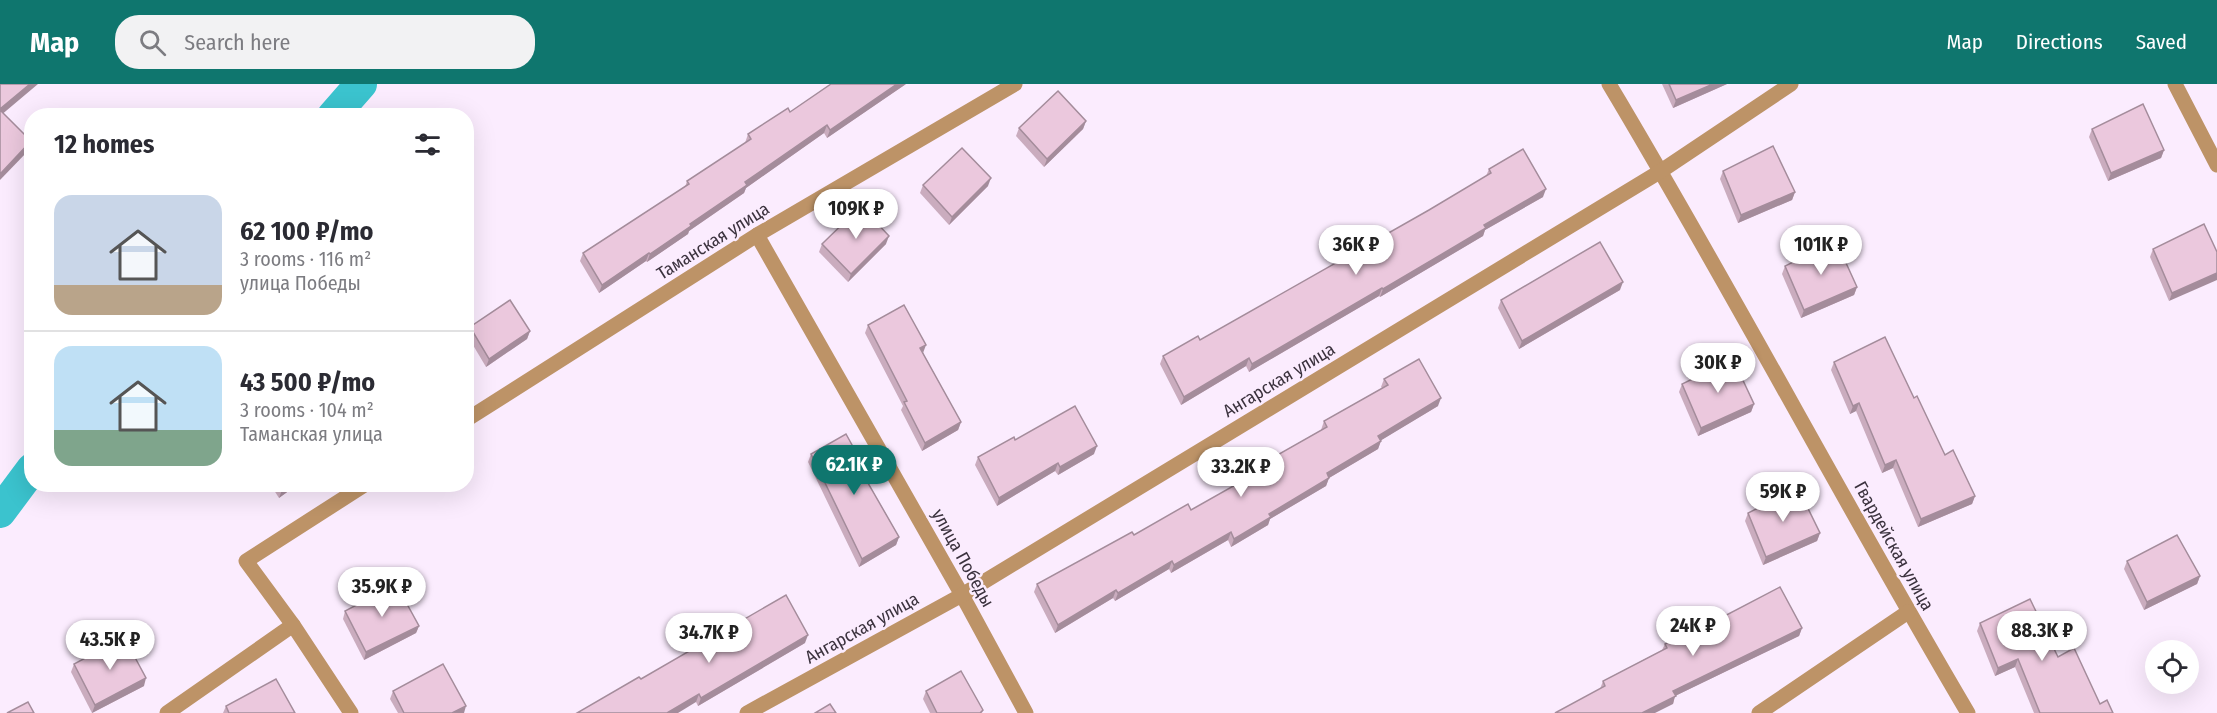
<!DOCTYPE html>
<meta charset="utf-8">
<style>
:root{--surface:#fff;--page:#f2f2f3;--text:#2b2b33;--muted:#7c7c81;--line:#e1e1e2;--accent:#0f766e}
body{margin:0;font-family:"Fira Sans Condensed",sans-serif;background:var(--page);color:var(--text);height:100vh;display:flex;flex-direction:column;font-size:22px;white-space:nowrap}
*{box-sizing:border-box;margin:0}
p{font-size:20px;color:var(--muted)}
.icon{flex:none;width:33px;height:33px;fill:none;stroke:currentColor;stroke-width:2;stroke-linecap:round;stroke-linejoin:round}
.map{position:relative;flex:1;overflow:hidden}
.sheet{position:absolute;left:24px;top:24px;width:450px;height:384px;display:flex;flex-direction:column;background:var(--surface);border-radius:24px;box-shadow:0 6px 24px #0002}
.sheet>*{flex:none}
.controls{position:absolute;left:2145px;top:556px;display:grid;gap:12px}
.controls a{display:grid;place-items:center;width:54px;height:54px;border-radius:50%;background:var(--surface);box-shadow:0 6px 24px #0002;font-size:30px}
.price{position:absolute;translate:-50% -51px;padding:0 14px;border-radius:21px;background:#fff;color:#222;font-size:20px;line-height:39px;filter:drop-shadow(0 2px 3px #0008)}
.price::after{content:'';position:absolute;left:50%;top:36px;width:18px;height:14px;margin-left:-9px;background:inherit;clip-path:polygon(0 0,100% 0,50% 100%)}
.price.current{background:var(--accent);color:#fff}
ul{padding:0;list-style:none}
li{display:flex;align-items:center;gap:18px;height:150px;padding:0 30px}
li+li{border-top:2px solid var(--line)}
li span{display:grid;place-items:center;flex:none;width:168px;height:120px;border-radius:18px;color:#555}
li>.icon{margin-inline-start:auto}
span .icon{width:72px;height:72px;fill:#fffc;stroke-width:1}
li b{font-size:26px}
h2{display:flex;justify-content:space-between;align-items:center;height:72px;padding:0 30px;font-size:26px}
header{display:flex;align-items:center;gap:36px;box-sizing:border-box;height:84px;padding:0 30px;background:var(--accent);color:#fff}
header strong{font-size:28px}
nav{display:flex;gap:33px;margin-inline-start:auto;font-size:21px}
.search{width:420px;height:54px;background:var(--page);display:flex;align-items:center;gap:15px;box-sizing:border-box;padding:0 21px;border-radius:24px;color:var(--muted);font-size:22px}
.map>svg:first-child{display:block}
</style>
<header>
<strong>Map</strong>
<div class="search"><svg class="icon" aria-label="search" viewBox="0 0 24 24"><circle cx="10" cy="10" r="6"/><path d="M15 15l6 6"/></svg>Search here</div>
<nav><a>Map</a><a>Directions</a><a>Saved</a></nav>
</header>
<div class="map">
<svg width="2217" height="629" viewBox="0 0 2217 629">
<rect width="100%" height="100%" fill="#fbecfe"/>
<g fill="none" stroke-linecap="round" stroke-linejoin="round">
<g stroke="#3bc3ce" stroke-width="32">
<path d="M333 32 361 0"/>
<path d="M0 428 32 385"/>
</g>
<g stroke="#bd9367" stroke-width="15">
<path d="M1609 0C1733 207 1845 421 1968 629"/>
<path d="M2175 0 2217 81"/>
<path d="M757 151 962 511 1026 629"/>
<path d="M466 336 757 151 1015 0"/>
<path d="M167 629 293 541"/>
<path d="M351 629 293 541 246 477 366 400"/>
<path d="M747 629 962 511 1661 87 1791 0"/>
<path d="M1759 629 1908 528"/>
</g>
</g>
<g fill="#caacbe">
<path d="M906 0 827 54 824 49 746 104 744 109 689 147 688 150 647 178 646 177 599 209 580 177 583 169 685 103 687 97 745 59 748 50Z"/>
<path d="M1662 0H1727L1673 24Z"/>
<path d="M1086 37 1083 45 1044 83 1016 52 1019 44Z"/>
<path d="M2092 45 2164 66 2161 74 2108 97 2089 53Z"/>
<path d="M1489 85 1543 113 1485 146 1483 152 1380 213 1379 212 1249 288 1246 282 1181 321 1160 280 1163 272 1200 256 1429 126 1486 92Z"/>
<path d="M1723 87 1795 108 1792 116 1738 139 1720 95Z"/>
<path d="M923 101 988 102 949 141 920 109Z"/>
<path d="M2204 140 2169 217 2150 173 2153 165Z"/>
<path d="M822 160H886L848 198 819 168Z"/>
<path d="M1785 182 1857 203 1854 211 1801 234 1782 190Z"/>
<path d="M1620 206 1519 265 1498 224 1501 216Z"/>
<path d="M868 241 923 269 961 338 958 346 922 367 901 326 903 322 865 249Z"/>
<path d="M470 243 530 247 527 255 486 283 467 251Z"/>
<path d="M1834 278 1914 314 1945 371 1975 412 1972 420 1918 443 1893 384 1882 389 1856 327 1850 330 1831 286Z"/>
<path d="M1384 295 1438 322 1381 356 1378 365 1329 394 1326 402 1270 435 1268 441 1231 463 1228 456 1171 489 1169 485 1115 517 1113 514 1055 549 1034 508 1037 500 1134 451 1191 426 1269 382 1272 374 1321 346 1324 337 1382 304 1381 303Z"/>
<path d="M1682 300 1754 320 1751 328 1698 352 1679 308Z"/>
<path d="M1015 356 1094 370 1058 391 1055 387 997 422 975 381 978 373Z"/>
<path d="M811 370 868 390 866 395 899 453 896 461 859 483 808 378Z"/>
<path d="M270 400H298L279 414Z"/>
<path d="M1748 429 1820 449 1817 457 1763 481 1745 437Z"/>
<path d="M2127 477 2200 492 2197 500 2144 526 2124 485Z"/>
<path d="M345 527 419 542 416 549 364 576 343 535Z"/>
<path d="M1717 536 1802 544 1799 552 1675 612 1673 620 1600 605 1603 597 1662 566 1665 560Z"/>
<path d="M1980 539 2058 573 2100 620 2113 629H2034L2015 583 1995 592 1977 547Z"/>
<path d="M805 559 698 622 696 618 641 595Z"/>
<path d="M74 580 144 602 92 629 71 588Z"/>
<path d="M393 607 464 629H398L390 615Z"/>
<path d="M926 607 983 626 982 629H930L923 615Z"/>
<path d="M226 622 295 629H223Z"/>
</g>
<g fill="#a48c9b">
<path d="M30 0H38L0 32V25Z"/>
<path d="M897 0H906L827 54 830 46Z"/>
<path d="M1713 0H1727L1673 24 1676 16Z"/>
<path d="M1086 37 1083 45 1044 83 1047 75Z"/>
<path d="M827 41 824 49 746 104 744 109 689 147 688 150 647 178 650 170 745 98Z"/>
<path d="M31 57 28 67 0 96V90Z"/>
<path d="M2164 66 2161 74 2108 97 2111 89Z"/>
<path d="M991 94 988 102 949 141 952 133Z"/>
<path d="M1546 105 1543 113 1485 146 1483 152 1380 213 1383 205 1484 141Z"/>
<path d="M1795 108 1792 116 1738 139 1741 131Z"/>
<path d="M889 152 886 160 848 198 851 190Z"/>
<path d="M649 169 646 177 599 209 602 201Z"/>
<path d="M2217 189V196L2169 217 2172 209Z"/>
<path d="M1623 198 1620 206 1519 265 1522 257Z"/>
<path d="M1857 203 1854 211 1801 234 1804 226Z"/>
<path d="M1382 204 1379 212 1249 288 1252 280Z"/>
<path d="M530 247 527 255 486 283 489 275Z"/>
<path d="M926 261 923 269 920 264Z"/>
<path d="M1249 274 1246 282 1181 321 1184 313Z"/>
<path d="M1441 314 1438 322 1375 360 1378 352Z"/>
<path d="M1859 319 1856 327 1850 330 1853 322Z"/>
<path d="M1754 320 1751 328 1698 352 1701 344Z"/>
<path d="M961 338 958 346 922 367 925 359Z"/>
<path d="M1381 357 1378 365 1329 394 1326 402 1270 435 1268 441 1231 463 1234 455 1269 430 1327 389Z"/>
<path d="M1097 362 1094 370 1058 391 1060 383Z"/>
<path d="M1896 376 1893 384 1882 389 1885 381Z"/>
<path d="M1058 379 1055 387 997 422 999 414Z"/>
<path d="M289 400H298L279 414 282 406Z"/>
<path d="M1975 412 1972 420 1918 443 1921 435Z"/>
<path d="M1231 448 1228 456 1171 489 1174 481Z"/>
<path d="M1820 449 1817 457 1763 481 1766 473Z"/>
<path d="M899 453 896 461 859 483 862 475Z"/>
<path d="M1172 477 1169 485 1115 517 1118 509Z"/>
<path d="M2200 492 2197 500 2144 526 2147 518Z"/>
<path d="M1116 506 1113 514 1055 549 1058 541Z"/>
<path d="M419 542 416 549 364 576 366 568Z"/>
<path d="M1802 544 1799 552 1675 612 1673 620 1655 629H1642L1673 607Z"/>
<path d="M808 551 805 559 698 622 701 614Z"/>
<path d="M2018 575 2015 583 1995 592 1998 584Z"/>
<path d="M146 594 144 602 92 629 95 621Z"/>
<path d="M699 610 696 618 678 629H667Z"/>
<path d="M466 622 464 629H452Z"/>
</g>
<g fill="#ebc8dd" stroke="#a48c9b" stroke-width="1.5">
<path d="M0 0H30L0 25Z"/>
<path d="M831 0H897L830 46 827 41 745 98 747 101 690 140 691 142 650 170 649 169 602 201 583 169 689 100 687 97 751 55 748 50 788 24 790 28Z"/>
<path d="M1669 0H1713L1676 16Z"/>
<path d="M1058 7 1086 37 1047 75 1019 44Z"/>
<path d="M2143 20 2164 66 2111 89 2092 45Z"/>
<path d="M0 26 31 57 0 90Z"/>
<path d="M1773 62 1795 108 1741 131 1723 87Z"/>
<path d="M962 64 991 94 952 133 923 101Z"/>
<path d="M1523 65 1546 105 1484 141 1486 144 1383 205 1382 204 1252 280 1249 274 1184 313 1163 272 1198 252 1200 256 1429 126 1491 89 1489 85Z"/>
<path d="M861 122 889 152 851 190 822 160Z"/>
<path d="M2204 140 2217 168V189L2172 209 2153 165Z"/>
<path d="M1836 157 1857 203 1804 226 1785 182Z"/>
<path d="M1600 158 1623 198 1522 257 1501 216Z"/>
<path d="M510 216 530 247 489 275 470 243Z"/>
<path d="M904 221 926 261 920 264 961 338 925 359 904 318 907 317 868 241Z"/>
<path d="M1885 253 1914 314 1917 312 1945 371 1953 366 1975 412 1921 435 1896 376 1885 381 1859 319 1853 322 1834 278Z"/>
<path d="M1419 275 1441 314 1378 352 1381 357 1327 389 1329 394 1269 430 1271 433 1234 455 1231 448 1174 481 1172 477 1118 509 1116 506 1058 541 1037 500 1132 448 1134 451 1188 420 1191 426 1274 379 1272 374 1327 343 1324 337 1388 301 1384 295Z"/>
<path d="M1733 275 1754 320 1701 344 1682 300Z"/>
<path d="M1075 322 1097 362 1060 383 1058 379 999 414 978 373 1014 353 1015 356Z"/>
<path d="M846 350 868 390 864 392 899 453 862 475 811 370Z"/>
<path d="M278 400H289L282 406Z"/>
<path d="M1798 404 1820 449 1766 473 1748 429Z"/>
<path d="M2177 451 2200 492 2147 518 2127 477Z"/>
<path d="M396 500 419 542 366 568 345 527Z"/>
<path d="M1780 503 1802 544 1673 607 1676 612 1642 629H1555L1605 602 1603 597 1667 564 1665 560 1715 533 1717 536Z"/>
<path d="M786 511 808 551 701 614 699 610 667 629H577L639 593 641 595Z"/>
<path d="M2030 515 2058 573 2074 564 2100 620 2107 616 2113 629H2040L2018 575 1998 584 1980 539Z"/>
<path d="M124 553 146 594 95 621 74 580Z"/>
<path d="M443 580 466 622 452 629H404L393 607Z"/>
<path d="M961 587 983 626 980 629H937L926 607Z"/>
<path d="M276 595 295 629H229L226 622Z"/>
<path d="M28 618 34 629H7Z"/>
<path d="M830 620 836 629H815Z"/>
</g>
<g text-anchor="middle" stroke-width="5" stroke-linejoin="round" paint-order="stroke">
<g font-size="18" fill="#3b323e" stroke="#fbecfe">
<text transform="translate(713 157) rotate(-32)" y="6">Таманская улица</text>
<text transform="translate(1279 296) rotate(-31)" y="6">Ангарская улица</text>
<text transform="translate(1894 462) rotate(61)" y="6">Гвардейская улица</text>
<text transform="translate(963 474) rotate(61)" y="6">улица Победы</text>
<text transform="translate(862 544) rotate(-29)" y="6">Ангарская улица</text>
</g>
</g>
</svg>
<div class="controls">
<a><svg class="icon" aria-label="locate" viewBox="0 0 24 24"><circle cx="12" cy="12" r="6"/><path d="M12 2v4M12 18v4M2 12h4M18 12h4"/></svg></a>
</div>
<b class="price" style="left:856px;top:156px">109K ₽</b>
<b class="price" style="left:1356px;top:192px">36K ₽</b>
<b class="price" style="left:1821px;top:192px">101K ₽</b>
<b class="price" style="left:1718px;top:310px">30K ₽</b>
<b class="price current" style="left:854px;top:412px">62.1K ₽</b>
<b class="price" style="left:1241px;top:414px">33.2K ₽</b>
<b class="price" style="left:1783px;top:439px">59K ₽</b>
<b class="price" style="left:382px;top:534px">35.9K ₽</b>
<b class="price" style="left:1693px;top:573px">24K ₽</b>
<b class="price" style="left:2042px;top:578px">88.3K ₽</b>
<b class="price" style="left:709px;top:580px">34.7K ₽</b>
<b class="price" style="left:110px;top:587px">43.5K ₽</b>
<section class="sheet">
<h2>12 homes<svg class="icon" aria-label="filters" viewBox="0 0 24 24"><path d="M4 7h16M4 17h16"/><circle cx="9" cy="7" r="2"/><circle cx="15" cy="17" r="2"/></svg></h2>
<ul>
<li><span style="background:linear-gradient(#c9d6e8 75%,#b9a48a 0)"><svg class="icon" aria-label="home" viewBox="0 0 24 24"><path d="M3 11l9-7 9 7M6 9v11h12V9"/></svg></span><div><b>62 100 ₽/mo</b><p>3 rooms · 116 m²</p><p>улица Победы</p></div></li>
<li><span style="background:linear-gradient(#bfe0f5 70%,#7fa58c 0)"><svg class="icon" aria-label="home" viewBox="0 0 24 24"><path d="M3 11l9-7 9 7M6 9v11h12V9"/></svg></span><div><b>43 500 ₽/mo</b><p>3 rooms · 104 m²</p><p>Таманская улица</p></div></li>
</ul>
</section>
</div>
